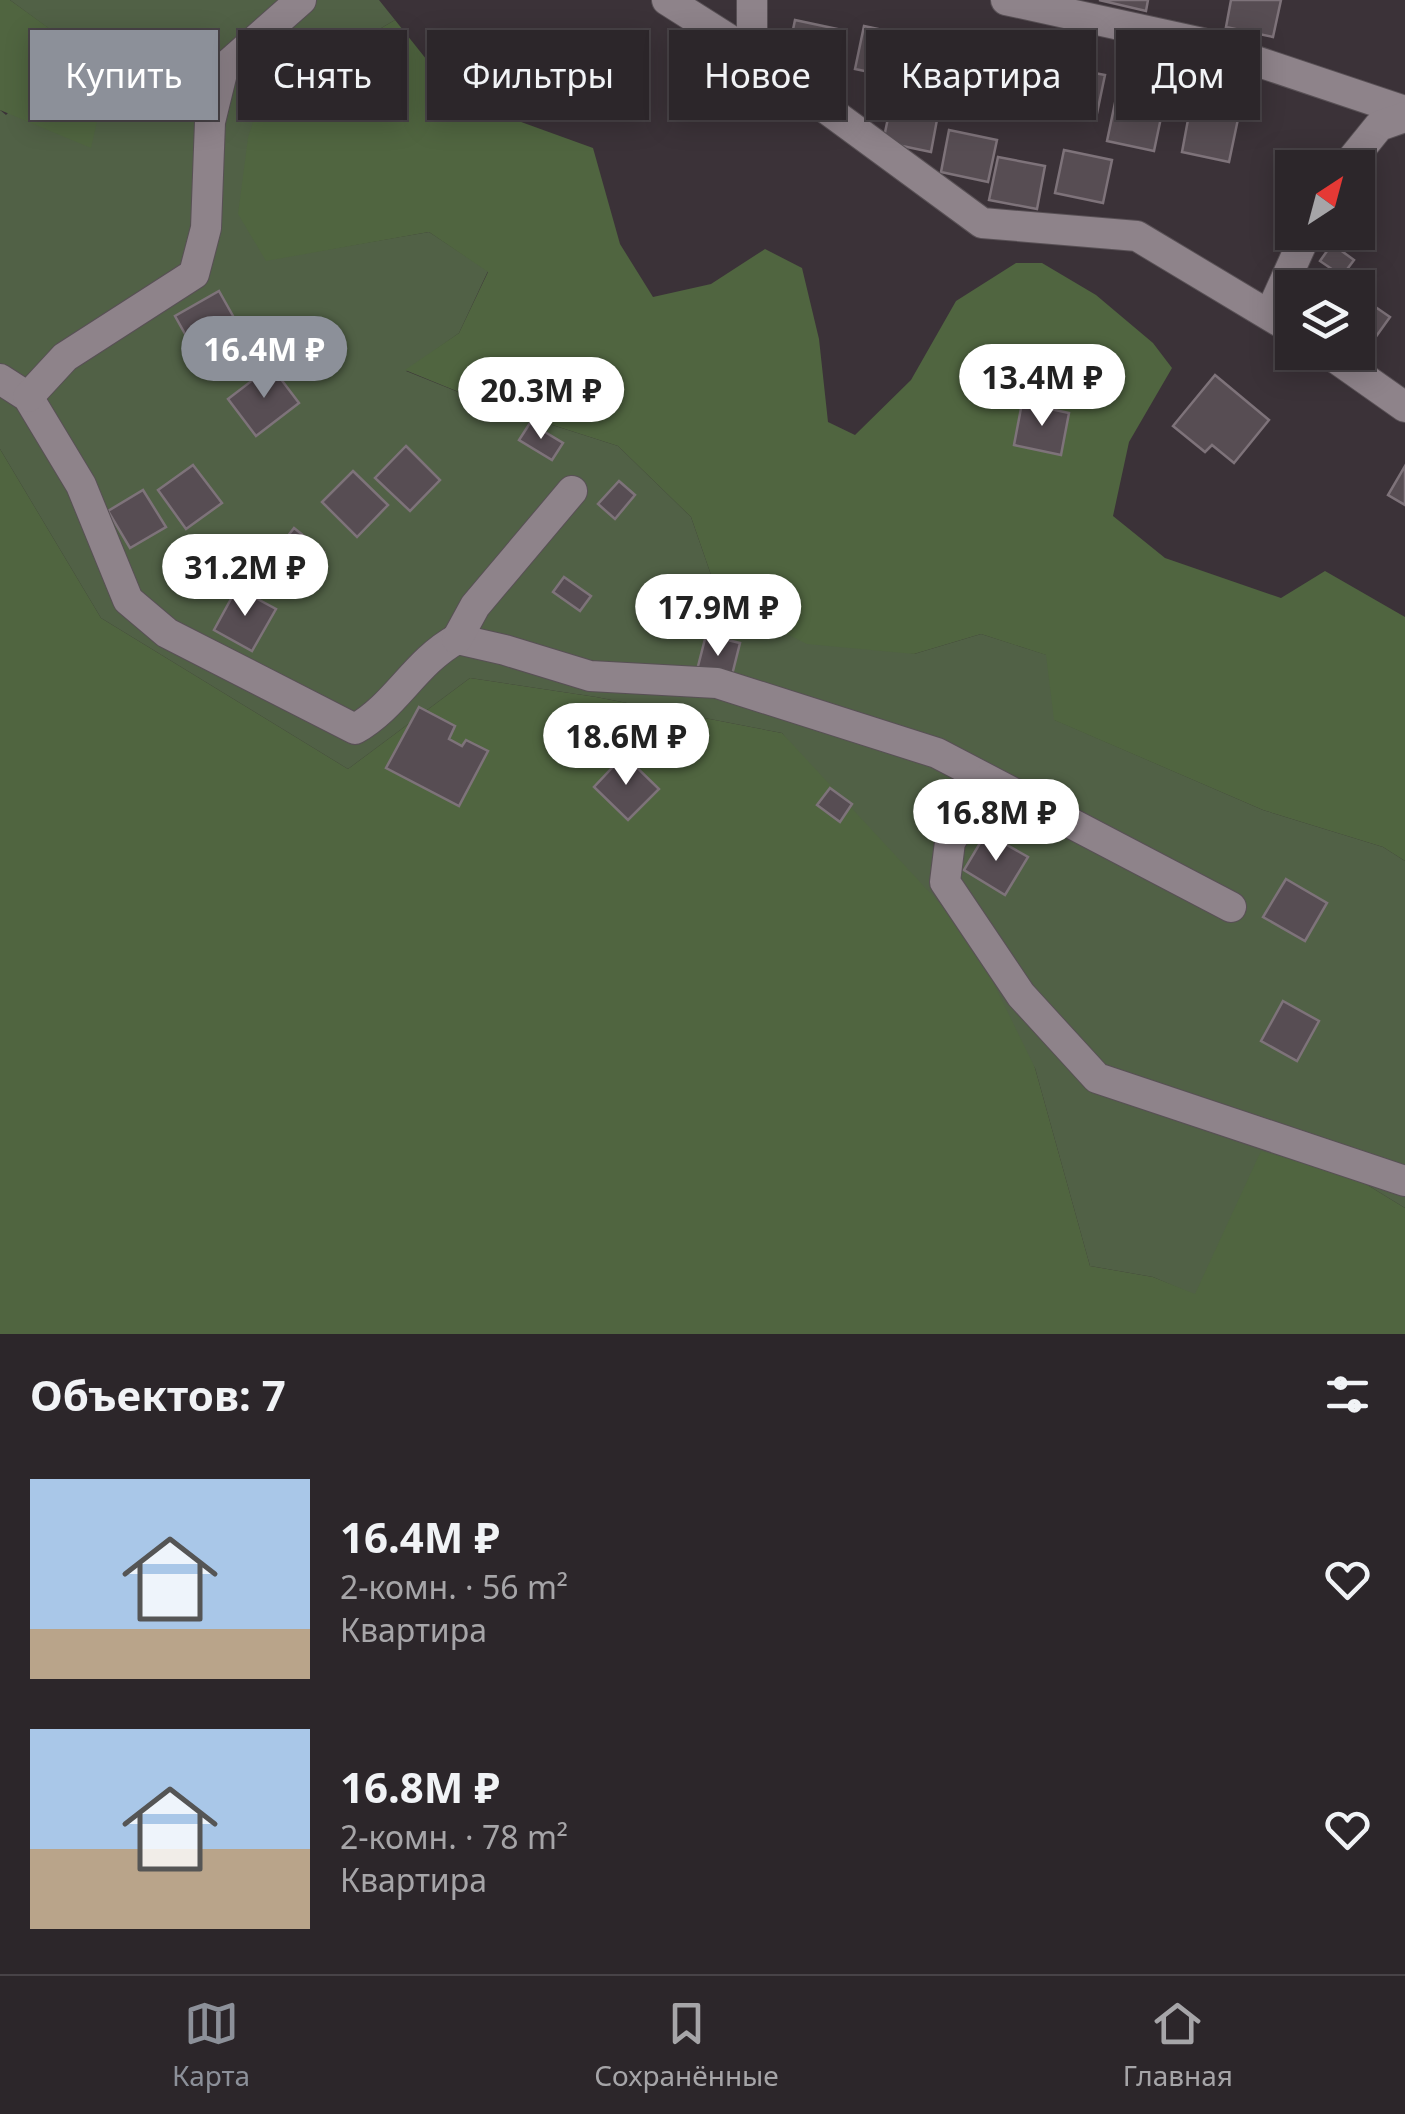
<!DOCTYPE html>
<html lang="ru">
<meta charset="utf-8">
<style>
:root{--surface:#2c262a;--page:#342e32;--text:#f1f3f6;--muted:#a6a5a8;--line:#484347;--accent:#8c9099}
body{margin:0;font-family:"Noto Sans",sans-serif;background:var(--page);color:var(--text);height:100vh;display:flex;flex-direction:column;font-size:38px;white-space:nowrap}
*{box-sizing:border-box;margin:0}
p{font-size:32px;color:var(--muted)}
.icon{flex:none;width:55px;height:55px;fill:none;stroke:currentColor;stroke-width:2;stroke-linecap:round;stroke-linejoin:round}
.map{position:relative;height:1334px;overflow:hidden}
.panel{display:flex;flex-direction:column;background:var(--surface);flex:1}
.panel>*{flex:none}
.banner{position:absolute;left:30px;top:30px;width:1345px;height:90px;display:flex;gap:20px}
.needle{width:65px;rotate:36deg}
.fabs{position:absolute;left:1275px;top:150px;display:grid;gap:20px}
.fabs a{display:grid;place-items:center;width:100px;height:100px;border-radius:0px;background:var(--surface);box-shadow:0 5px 25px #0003,0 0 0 2px var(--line);font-size:50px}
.price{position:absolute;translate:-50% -85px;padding:0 22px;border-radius:35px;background:#fff;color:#222;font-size:32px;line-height:65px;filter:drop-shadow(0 2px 5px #0008)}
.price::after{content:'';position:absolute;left:50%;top:60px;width:30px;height:22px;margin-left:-15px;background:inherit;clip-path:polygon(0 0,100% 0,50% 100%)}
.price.selected{background:var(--accent);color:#fff}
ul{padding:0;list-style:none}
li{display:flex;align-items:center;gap:30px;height:250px;padding:0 30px}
li span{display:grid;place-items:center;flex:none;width:280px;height:200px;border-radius:0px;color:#555}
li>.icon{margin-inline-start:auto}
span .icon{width:120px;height:120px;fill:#fffc;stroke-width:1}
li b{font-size:42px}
h2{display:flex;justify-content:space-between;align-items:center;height:120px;padding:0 30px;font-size:42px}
.chip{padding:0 35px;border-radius:0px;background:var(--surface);box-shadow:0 5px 25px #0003,0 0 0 2px var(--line);font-size:35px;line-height:90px}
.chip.selected{background:var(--accent);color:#fff}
.tab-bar{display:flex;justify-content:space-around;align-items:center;height:140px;border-top:2px solid var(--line);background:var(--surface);font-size:28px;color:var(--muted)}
.tab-bar a{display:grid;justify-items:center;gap:5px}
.tab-bar .selected{color:var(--accent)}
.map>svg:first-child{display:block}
</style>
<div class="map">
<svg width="1405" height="1334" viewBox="0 0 1405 1334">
<rect width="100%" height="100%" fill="#3b3238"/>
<path fill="#516146" d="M10 0H379L395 20 260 99 266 260 429 232 488 271 459 333 406 371 493 406 618 446 691 517 720 601 914 654 981 634 1047 655 1055 720 1263 810 1383 847 1405 861V1208L1356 1178 1195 1295 1153 1277 1090 1266 1035 1068 782 733 596 697 470 678 348 769 101 618 0 449V110L6 115 74 47Z"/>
<g fill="#506540">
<path d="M0 0H10L75 47 105 86 91 148 0 110Z"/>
<path d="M395 20 458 99 593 148 620 244 653 297 711 284 765 249 802 268 819 339 828 422 855 435 911 380 956 301 1016 263H1042L1096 295 1153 343 1172 368 1129 442 1113 516 1165 558 1281 598 1325 571 1405 617V861L1383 847 1263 810 1054 720 1046 655 981 634 914 654 807 644 720 601 691 517 618 446 493 406 405 370 459 333 488 272 429 232 266 261 238 214 248 138 260 99Z"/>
<path d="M0 449 101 618 348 769 470 678 596 697 782 733 971 937 1035 1068 1090 1266 1153 1277 1195 1294 1261 1151 1356 1178 1405 1208V1334H0Z"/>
</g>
<g fill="#574d53" stroke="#7e737a" stroke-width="2.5">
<path d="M1099 0H1148L1146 11Z"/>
<path d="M1231 0H1281L1273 37 1226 27Z"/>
<path d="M795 20 842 30 833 73 786 63Z"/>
<path d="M864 26 911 36 903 79 855 69Z"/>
<path d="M933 34 980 44 971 87 924 77Z"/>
<path d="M1000 51 1048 60 1039 103 992 93Z"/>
<path d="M1058 66 1105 75 1096 118 1049 108Z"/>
<path d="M1116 98 1163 108 1154 151 1107 141Z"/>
<path d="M892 99 939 109 931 152 883 142Z"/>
<path d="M1190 109 1238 119 1229 162 1182 152Z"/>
<path d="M949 130 997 140 988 182 941 172Z"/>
<path d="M1064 150 1112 160 1103 203 1055 193Z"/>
<path d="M998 157 1045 166 1037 209 989 200Z"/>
<path d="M1332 244 1354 260 1342 276 1320 261Z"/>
<path d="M219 291 242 332 198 357 175 316Z"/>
<path d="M1358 295 1390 317 1370 345 1358 336Z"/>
<path d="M271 366 299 403 256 436 228 399Z"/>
<path d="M1215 375 1269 420 1234 463 1212 445 1205 452 1173 426Z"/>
<path d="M1022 403 1069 413 1061 455 1014 445Z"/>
<path d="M530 423 563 443 552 460 519 440Z"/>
<path d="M406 446 440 480 410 511 375 478Z"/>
<path d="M193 465 222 503 186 529 158 490Z"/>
<path d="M1405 466V505L1388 495Z"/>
<path d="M353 471 388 505 357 537 322 502Z"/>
<path d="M619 481 635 495 615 519 598 504Z"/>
<path d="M143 490 166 527 130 548 108 511Z"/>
<path d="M294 528 324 552 310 569 280 546Z"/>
<path d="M564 577 591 596 580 611 553 592Z"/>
<path d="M237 588 276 609 252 651 214 630Z"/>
<path d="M706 635 740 643 730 683 696 674Z"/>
<path d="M419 707 455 726 449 739 462 746 466 740 488 751 459 806 386 768Z"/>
<path d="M624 755 659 789 628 820 594 787Z"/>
<path d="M830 788 852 804 840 822 817 805Z"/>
<path d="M986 833 1028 857 1005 895 964 870Z"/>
<path d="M1286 879 1327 903 1305 941 1263 917Z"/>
<path d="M1283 1001 1319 1021 1297 1061 1261 1041Z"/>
</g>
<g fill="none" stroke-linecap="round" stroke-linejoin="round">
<defs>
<g id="minor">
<path d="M667 0 752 54"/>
<path d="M752 0V54L982 223 1137 236 1292 329"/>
<path d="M1006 0 1202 43 1405 111"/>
<path d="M1345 168 1379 126 1405 117"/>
<path d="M1270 314 1307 232"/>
<path d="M1327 352 1405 407"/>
<path d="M0 379 28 397 81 485 128 600 167 633 355 729C396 706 415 662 457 639L505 650 590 676 717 683 937 753 1231 907"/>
<path d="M28 397 65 357 194 274 206 228 210 122 223 69 301 0"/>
<path d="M457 639 475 606 572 491"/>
<path d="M987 780 950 842 945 882 1021 995 1097 1078 1405 1181"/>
</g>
</defs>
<use href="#minor" stroke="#585055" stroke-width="32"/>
<use href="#minor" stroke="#8e838a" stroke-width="30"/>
</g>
</svg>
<div class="fabs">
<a><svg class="needle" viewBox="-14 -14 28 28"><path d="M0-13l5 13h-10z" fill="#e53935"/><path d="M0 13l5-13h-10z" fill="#a6a5a8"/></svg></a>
<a><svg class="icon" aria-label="layers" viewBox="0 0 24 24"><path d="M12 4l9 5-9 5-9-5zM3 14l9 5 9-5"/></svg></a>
</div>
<b class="price selected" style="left:264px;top:401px">16.4M ₽</b>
<b class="price" style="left:1042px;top:429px">13.4M ₽</b>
<b class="price" style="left:541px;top:442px">20.3M ₽</b>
<b class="price" style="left:245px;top:619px">31.2M ₽</b>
<b class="price" style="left:718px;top:659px">17.9M ₽</b>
<b class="price" style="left:626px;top:788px">18.6M ₽</b>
<b class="price" style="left:996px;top:864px">16.8M ₽</b>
<div class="banner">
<a class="chip selected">Купить</a>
<a class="chip">Снять</a>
<a class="chip">Фильтры</a>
<a class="chip">Новое</a>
<a class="chip">Квартира</a>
<a class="chip">Дом</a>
</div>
</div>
<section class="panel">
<h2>Объектов: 7<svg class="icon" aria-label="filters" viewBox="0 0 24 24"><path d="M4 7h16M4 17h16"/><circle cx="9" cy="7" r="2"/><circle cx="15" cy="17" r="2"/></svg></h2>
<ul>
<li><span style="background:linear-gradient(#a9c7e8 75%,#b9a48a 0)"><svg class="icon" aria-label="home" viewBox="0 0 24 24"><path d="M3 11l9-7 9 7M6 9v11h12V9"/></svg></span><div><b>16.4M ₽</b><p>2-комн. · 56 m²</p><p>Квартира</p></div><svg class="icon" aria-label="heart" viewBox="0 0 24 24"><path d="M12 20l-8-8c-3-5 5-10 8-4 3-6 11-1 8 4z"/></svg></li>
<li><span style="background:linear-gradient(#a9c7e8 60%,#b9a48a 0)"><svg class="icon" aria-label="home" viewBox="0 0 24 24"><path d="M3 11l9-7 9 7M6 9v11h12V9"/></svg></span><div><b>16.8M ₽</b><p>2-комн. · 78 m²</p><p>Квартира</p></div><svg class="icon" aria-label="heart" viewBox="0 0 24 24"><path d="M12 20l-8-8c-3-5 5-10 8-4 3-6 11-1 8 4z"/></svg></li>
</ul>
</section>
<nav class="tab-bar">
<a class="selected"><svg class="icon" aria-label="map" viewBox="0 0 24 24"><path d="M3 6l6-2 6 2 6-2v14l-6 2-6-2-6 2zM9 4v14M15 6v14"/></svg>Карта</a>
<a><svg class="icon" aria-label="saved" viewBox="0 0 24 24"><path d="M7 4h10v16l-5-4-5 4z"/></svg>Сохранённые</a>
<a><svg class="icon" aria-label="home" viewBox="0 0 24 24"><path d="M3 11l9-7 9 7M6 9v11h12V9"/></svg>Главная</a>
</nav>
